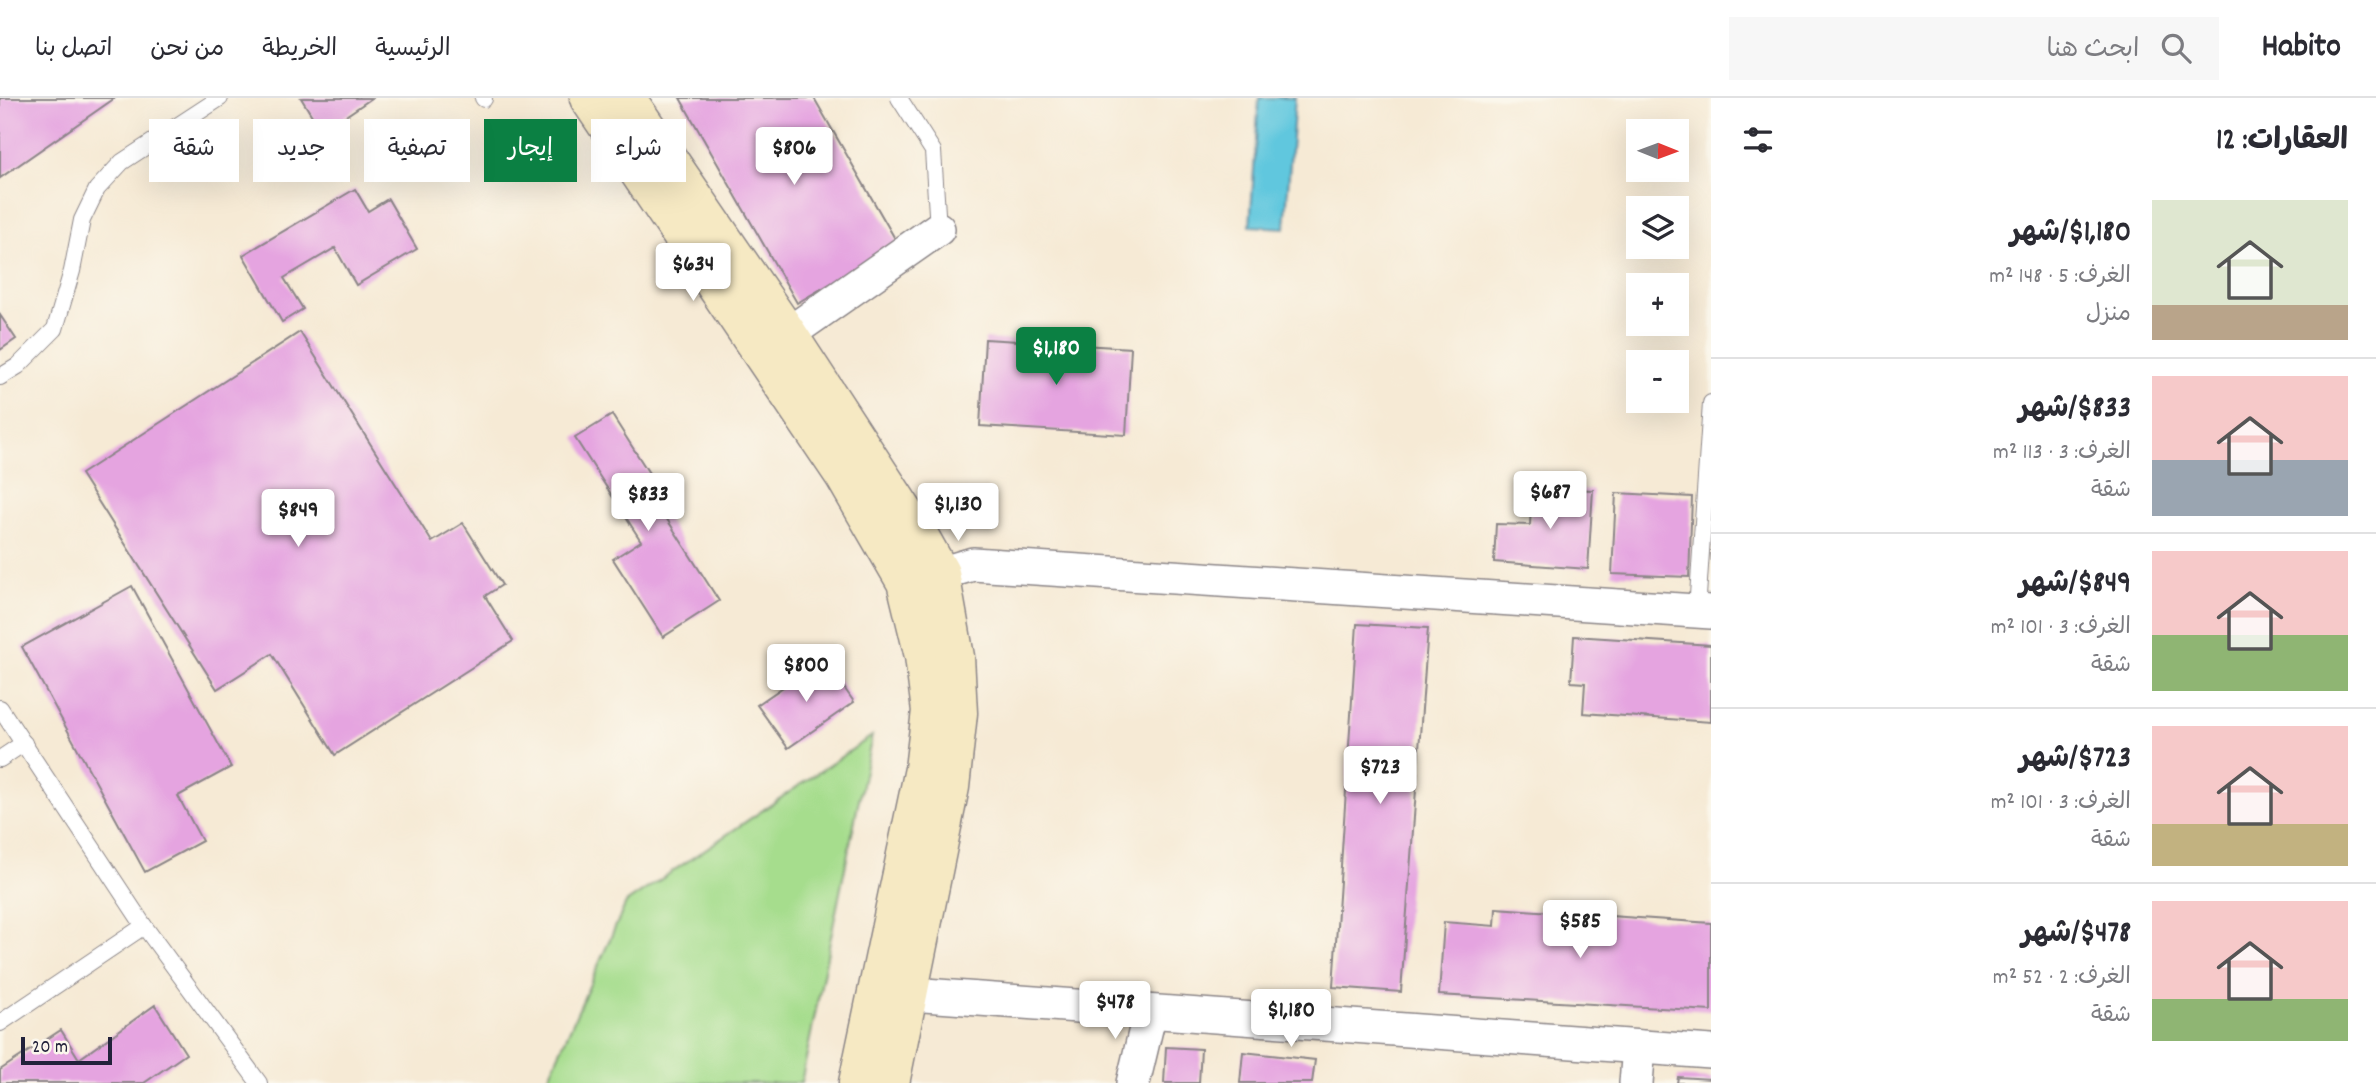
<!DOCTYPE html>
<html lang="ar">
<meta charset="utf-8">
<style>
:root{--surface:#fff;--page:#f7f7f7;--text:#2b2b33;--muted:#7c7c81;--line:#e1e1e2;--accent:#0b8043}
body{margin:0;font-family:Dekko,"Playpen Sans Arabic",sans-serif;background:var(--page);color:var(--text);direction:rtl;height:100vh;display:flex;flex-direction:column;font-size:26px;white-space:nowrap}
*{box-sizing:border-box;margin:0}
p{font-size:23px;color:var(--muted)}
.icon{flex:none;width:38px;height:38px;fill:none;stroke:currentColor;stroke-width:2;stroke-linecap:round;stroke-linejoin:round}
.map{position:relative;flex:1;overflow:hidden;direction:ltr}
.details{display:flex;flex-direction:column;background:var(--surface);width:665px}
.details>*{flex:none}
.hud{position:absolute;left:21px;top:21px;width:665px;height:63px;direction:rtl;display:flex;gap:14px}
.needle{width:46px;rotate:91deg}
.buttons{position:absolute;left:1626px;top:21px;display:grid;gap:14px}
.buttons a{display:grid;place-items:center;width:63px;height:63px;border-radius:0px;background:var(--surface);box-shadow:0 7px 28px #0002;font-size:35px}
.scale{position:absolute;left:21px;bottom:18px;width:91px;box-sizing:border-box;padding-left:7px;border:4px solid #22223b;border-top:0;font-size:19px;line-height:24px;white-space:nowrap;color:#22223b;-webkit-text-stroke:5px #fbf7ec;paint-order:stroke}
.price{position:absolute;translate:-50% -60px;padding:0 16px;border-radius:7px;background:#fff;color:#222;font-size:23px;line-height:46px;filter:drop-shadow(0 2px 4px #0008)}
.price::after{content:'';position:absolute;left:50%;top:42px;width:21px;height:16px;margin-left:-10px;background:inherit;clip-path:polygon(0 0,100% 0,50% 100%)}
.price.selected{background:var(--accent);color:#fff}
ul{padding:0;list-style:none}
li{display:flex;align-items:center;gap:21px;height:175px;padding:0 28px}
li+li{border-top:2px solid var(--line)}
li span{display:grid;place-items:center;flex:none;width:196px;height:140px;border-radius:0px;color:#555}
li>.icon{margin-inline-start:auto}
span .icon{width:84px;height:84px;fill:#fffc;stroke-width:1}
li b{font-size:30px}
h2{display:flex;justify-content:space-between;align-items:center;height:84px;padding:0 28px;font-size:30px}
.chip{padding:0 24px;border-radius:0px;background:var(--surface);box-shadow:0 7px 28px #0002;font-size:24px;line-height:63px}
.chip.selected{background:var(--accent);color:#fff}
header{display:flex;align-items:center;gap:42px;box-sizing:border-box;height:98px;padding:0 35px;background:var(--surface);border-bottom:2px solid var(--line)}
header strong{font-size:33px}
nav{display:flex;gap:38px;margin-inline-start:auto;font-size:24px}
.search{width:490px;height:63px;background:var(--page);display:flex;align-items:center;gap:18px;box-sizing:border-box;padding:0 24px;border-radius:0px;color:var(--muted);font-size:26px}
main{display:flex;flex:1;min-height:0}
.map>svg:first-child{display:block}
</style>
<header>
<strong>Habito</strong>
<div class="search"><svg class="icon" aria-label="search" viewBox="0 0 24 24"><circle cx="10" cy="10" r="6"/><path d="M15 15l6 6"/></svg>ابحث هنا</div>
<nav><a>الرئيسية</a><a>الخريطة</a><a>من نحن</a><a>اتصل بنا</a></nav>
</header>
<main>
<section class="details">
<h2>العقارات: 12<svg class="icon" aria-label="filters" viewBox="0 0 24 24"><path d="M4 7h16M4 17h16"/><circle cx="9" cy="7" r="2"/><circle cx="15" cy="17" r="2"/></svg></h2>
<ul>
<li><span style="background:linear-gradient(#dfe7d0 75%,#b9a48a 0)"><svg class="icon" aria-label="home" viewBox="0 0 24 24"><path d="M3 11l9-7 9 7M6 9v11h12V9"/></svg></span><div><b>$1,180/شهر</b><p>الغرف: 5 · 148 m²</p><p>منزل</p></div></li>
<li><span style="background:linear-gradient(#f6c9c9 60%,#9aa5b1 0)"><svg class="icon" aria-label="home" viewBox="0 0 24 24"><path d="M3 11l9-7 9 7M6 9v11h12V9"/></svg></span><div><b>$833/شهر</b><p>الغرف: 3 · 113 m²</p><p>شقة</p></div></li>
<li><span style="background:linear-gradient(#f6c9c9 60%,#8fb573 0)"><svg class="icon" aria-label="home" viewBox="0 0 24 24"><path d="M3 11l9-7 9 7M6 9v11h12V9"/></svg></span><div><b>$849/شهر</b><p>الغرف: 3 · 101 m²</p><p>شقة</p></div></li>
<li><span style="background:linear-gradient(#f6c9c9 70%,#c2b280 0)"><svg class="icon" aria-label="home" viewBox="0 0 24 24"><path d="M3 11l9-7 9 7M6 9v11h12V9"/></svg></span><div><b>$723/شهر</b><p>الغرف: 3 · 101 m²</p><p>شقة</p></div></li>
<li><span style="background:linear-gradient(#f6c9c9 70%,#8fb573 0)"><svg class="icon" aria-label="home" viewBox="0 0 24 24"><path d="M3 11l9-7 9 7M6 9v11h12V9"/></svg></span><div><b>$478/شهر</b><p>الغرف: 2 · 52 m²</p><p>شقة</p></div></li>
</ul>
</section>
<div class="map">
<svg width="1711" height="985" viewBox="0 0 1711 985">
<rect width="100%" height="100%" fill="#fbf7ec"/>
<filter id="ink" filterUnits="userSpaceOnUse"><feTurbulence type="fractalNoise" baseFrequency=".0143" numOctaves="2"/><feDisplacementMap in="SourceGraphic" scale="14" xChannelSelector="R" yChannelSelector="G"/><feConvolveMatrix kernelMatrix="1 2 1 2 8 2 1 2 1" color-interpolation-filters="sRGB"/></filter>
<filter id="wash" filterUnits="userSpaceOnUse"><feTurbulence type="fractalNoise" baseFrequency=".00686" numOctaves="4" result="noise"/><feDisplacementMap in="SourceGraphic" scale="28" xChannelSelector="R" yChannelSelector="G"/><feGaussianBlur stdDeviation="1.57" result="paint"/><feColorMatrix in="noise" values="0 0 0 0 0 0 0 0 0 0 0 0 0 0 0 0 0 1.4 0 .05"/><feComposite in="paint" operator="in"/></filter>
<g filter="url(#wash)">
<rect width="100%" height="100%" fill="#f6ead5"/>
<path fill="#a6dd8d" stroke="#648064" stroke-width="2" d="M872 638 801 985H546L626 805Z"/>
<path fill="#61c7de" stroke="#42748c" stroke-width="2" d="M1259 0H1295L1285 130 1250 128Z"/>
<g id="blocks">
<g fill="#e5a4e0">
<path d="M0 0H115L0 80Z"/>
<path d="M301 0H372L322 34Z"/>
<path d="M680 0H814L898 146 797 205Z"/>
<path d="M355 91 368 113 388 101 417 151 356 187 335 150 284 180 303 211 282 224 243 157Z"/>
<path d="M0 217 16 241 0 252Z"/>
<path d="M300 234 432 444 463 425 502 487 485 498 513 543 335 657 272 556 217 591 81 376Z"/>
<path d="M985 241 1131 250 1126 337 980 328Z"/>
<path d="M612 317 673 413 665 418 719 503 663 539 613 461 641 443 575 340Z"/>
<path d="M1532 389 1593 392 1588 471 1494 464 1496 426 1530 427Z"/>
<path d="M1616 395 1692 399 1689 479 1612 476Z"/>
<path d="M132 488 231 669 178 698 202 743 145 774 22 549Z"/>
<path d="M1357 526 1428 530 1401 894 1333 889Z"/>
<path d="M1574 538 1711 547V624L1583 615 1585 585 1571 584Z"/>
<path d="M824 561 854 604 788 650 757 607Z"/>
<path d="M1496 810 1711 825V913L1439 897 1444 824 1495 828Z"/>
<path d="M155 907 186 956 144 985H0V972L61 932 79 961Z"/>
<path d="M1166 949 1201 951 1199 985H1164Z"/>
<path d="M1243 954 1315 962 1312 985H1240Z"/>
<path d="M1678 979 1711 981V985H1677Z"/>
</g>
</g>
</g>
<g filter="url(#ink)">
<use href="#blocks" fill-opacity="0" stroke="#8c8688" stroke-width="2"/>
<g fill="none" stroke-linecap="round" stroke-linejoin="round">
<defs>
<g id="lane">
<path d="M483 0 484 1"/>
<path d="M899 0 933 53 938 131"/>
<path d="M0 279 18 268 55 231 72 173 82 122 97 91 122 64 220 0"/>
<path d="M1697 513 1711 305"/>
<path d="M0 610 144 828 259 985"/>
<path d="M0 661 24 645"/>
<path d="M0 925 144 828"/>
</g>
<g id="street">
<path d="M768 250 938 131"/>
<path d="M916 483 973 466 1711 514"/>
<path d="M883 894 1711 954"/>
<path d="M1133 985 1150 914"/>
<path d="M1636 985 1639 949"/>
</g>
<g id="secondary">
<path d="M589 0 844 377 906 484 924 558 931 613 924 671 858 985"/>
<path d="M626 0 787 235 917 434 940 475 955 559 958 615 950 689 890 985"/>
</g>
</defs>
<use href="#lane" stroke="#8c8688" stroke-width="18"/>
<use href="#street" stroke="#8c8688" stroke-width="36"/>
<use href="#secondary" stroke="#8c8688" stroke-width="41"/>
<use href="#lane" stroke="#fff" stroke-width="16"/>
<use href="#street" stroke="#fff" stroke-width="33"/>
<use href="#secondary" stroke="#f6e9c3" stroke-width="38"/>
</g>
</g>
</svg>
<div class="buttons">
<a><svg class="needle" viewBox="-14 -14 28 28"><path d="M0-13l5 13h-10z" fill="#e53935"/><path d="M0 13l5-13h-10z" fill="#7c7c81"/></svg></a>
<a><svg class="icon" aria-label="layers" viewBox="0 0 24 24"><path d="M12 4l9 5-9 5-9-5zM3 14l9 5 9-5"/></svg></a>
<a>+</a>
<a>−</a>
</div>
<div class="scale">20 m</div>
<b class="price" style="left:794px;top:89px">$806</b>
<b class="price" style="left:693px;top:205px">$634</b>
<b class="price selected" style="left:1056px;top:289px">$1,180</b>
<b class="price" style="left:1550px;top:433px">$687</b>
<b class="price" style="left:648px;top:435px">$833</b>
<b class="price" style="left:958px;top:445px">$1,130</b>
<b class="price" style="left:298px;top:451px">$849</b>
<b class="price" style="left:806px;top:606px">$800</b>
<b class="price" style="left:1380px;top:708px">$723</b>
<b class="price" style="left:1580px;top:862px">$585</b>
<b class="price" style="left:1115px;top:943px">$478</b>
<b class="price" style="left:1291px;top:951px">$1,180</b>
<div class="hud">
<a class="chip">شراء</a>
<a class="chip selected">إيجار</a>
<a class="chip">تصفية</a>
<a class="chip">جديد</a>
<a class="chip">شقة</a>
</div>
</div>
</main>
